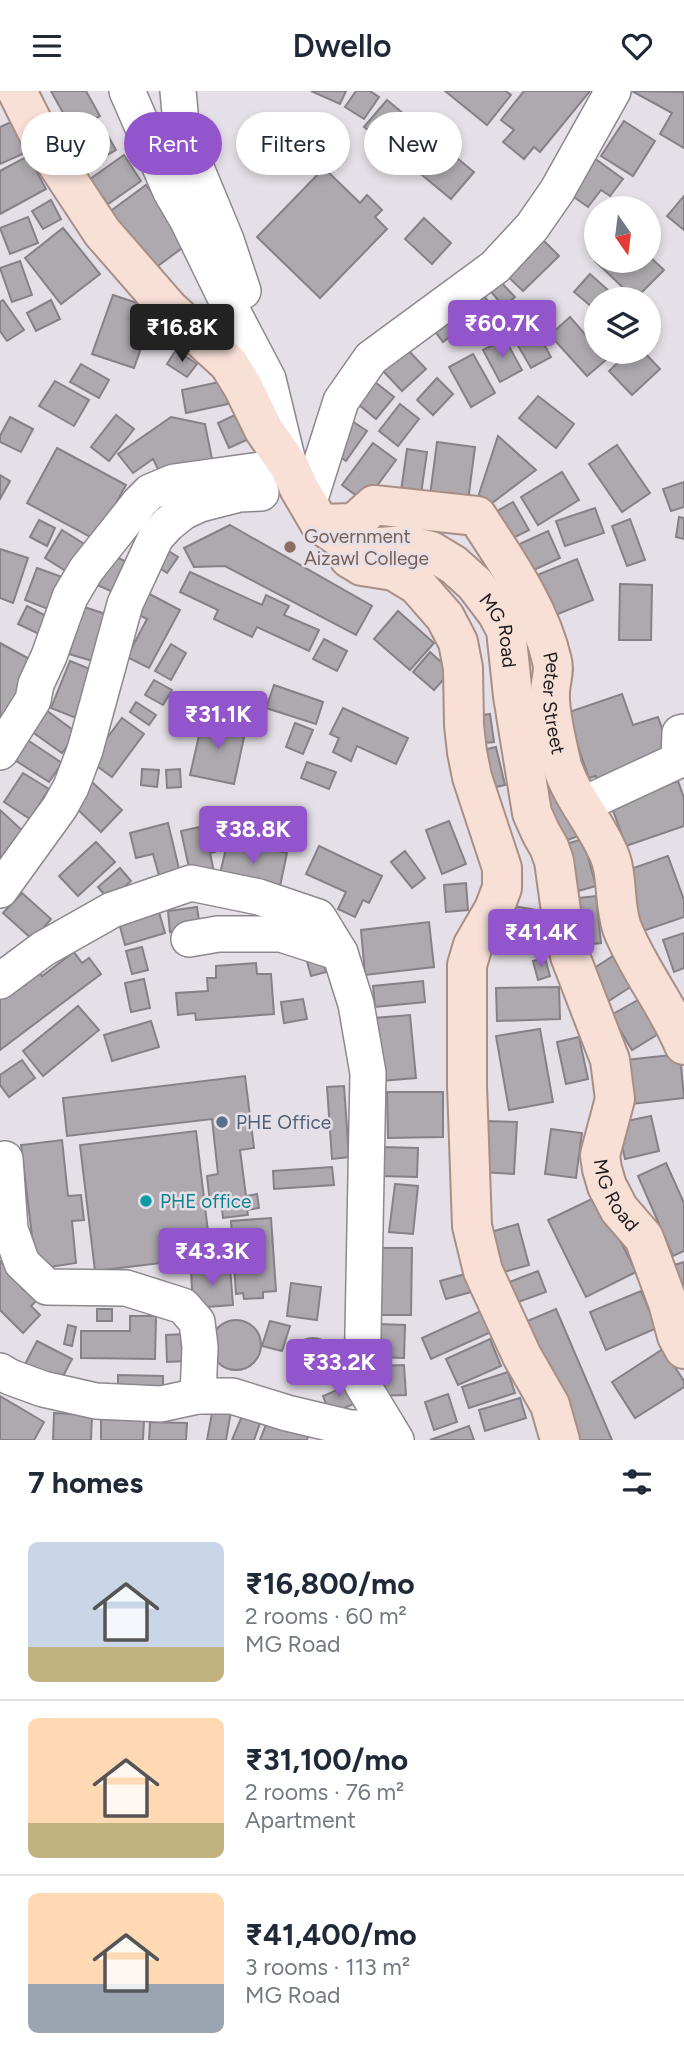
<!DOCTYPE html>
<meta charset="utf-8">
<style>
:root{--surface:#fff;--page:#f2f2f3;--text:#1f2937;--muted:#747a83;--line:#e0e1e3;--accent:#9255cb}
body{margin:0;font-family:Figtree,sans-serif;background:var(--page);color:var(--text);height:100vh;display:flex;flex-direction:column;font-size:26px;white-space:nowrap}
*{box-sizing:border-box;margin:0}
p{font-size:23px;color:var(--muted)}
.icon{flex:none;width:38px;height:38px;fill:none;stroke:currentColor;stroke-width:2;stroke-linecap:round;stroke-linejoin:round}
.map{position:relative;height:1349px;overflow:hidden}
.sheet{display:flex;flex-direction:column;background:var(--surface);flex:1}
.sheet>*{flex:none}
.hud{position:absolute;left:21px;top:21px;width:642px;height:63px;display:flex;gap:14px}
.needle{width:46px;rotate:166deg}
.tools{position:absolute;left:584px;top:105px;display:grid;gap:14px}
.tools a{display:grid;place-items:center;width:77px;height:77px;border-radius:50%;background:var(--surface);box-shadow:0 4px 10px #0003;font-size:35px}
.price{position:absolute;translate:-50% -60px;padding:0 16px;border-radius:7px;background:var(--accent);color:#fff;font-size:23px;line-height:46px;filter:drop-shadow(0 2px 4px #0008)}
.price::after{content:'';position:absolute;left:50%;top:42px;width:21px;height:16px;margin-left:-10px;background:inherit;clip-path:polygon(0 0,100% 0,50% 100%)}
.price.selected{background:#222;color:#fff}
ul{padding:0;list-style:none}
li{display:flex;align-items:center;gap:21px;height:175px;padding:0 28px}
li+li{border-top:2px solid var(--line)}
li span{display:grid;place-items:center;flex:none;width:196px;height:140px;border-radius:10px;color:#555}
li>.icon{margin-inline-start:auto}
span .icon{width:84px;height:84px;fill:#fffc;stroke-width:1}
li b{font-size:30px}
h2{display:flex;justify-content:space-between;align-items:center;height:84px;padding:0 28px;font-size:30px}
.tag{padding:0 24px;border-radius:32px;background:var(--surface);box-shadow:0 4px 10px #0003;font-size:24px;line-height:63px}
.tag.selected{background:var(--accent);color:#fff}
header{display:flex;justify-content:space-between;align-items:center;height:91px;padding:0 28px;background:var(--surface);font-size:32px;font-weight:600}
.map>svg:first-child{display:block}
</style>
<header><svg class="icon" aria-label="menu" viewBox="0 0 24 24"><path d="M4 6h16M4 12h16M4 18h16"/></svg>Dwello<svg class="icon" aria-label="heart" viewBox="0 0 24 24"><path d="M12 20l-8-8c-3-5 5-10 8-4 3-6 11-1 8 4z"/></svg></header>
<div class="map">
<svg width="684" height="1349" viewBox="0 0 684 1349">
<rect width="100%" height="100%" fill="#e5e0e7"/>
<g fill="#ada9af" stroke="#868187" stroke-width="2">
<path d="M51 0H86L100 25 73 40Z"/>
<path d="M311 0H346L340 13Z"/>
<path d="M356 0H370L379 6 364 28 345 16Z"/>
<path d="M445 0H506L511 4 487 34Z"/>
<path d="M524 0H590L540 61 534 56 524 68 503 51 514 39 501 29Z"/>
<path d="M632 0 684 1V57L660 43 672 22Z"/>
<path d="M387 9 474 81 451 108 364 36Z"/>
<path d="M13 30 27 61 0 73V36Z"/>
<path d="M624 30 655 50 633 85 601 65Z"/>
<path d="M100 31 116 59 90 74 74 45Z"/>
<path d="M124 64 141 90 108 113 90 88Z"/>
<path d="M590 64 623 88 610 105 601 99 588 116 564 99Z"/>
<path d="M28 65 46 98 0 123V80Z"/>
<path d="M324 77 360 112 367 104 382 119 375 126 387 138 320 207 257 146Z"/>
<path d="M146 94 189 152 151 180 108 122Z"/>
<path d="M684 105V139L667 125Z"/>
<path d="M51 109 61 128 43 138 32 120Z"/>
<path d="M28 126 38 152 10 163 0 137Z"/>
<path d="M424 127 451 152 432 173 405 148Z"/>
<path d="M63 137 100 183 61 213 25 167Z"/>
<path d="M538 144 559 165 523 200 502 180Z"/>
<path d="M649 165 664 179 635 208 596 171 649 170Z"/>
<path d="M20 170 32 204 12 211 0 177Z"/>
<path d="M590 183 608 199 599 208H597L592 216 574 201Z"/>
<path d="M497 187 515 206 504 216 487 196Z"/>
<path d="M481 201 499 224 477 241 459 218Z"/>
<path d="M113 204 155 218 134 277 92 263Z"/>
<path d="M3 209 24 239 7 250 0 240V211Z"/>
<path d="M51 209 60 228 36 240 27 222Z"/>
<path d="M446 223 458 239 443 251 431 235Z"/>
<path d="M570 226 597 257V261H600L607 268 587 285 550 244Z"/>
<path d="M535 237 551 266 531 277 514 248Z"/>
<path d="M505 248 522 279 500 291 483 259Z"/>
<path d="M407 258 426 278 402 300 383 280Z"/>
<path d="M176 259 197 273 187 286 167 273Z"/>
<path d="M629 261H644L660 278 632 304 609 280Z"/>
<path d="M473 263 495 302 471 316 449 276Z"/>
<path d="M81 273 109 289 99 307 70 291Z"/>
<path d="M437 287 453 303 433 324 417 309Z"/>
<path d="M55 290 89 309 74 335 39 315Z"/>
<path d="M224 290 228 313 186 322 182 299Z"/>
<path d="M375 291 394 306 376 328 358 313Z"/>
<path d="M538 305 574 333 556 357 519 327Z"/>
<path d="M400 313 419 328 398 355 379 340Z"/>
<path d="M239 322 251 347 229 357 218 332Z"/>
<path d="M116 324 134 338 109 370 91 356Z"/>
<path d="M10 326 33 338 21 361 0 351V345Z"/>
<path d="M171 326 205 333 213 373 158 378 153 368 133 382 118 363Z"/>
<path d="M352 330 367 340 346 370 331 360Z"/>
<path d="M498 345 536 379 488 415 479 403Z"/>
<path d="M437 351 475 356 468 410 430 405Z"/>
<path d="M373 352 396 369 365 411 342 394Z"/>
<path d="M617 354 650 402 622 421 589 373Z"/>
<path d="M57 357 126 394 96 449 27 412Z"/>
<path d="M407 358 427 361 421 403 401 400Z"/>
<path d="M562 381 579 409 538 434 521 406Z"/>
<path d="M0 384 10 390 0 408Z"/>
<path d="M684 391V416L671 420 663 398Z"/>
<path d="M513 411 529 439 507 450 492 423Z"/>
<path d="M595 417 604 442 565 455 556 430Z"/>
<path d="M679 426 684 427V448L676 446Z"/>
<path d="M630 428 645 469 627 475 612 435Z"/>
<path d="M39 429 55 437 47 455 30 446Z"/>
<path d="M230 434 372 515 356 544 225 475 194 476 184 457Z"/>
<path d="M62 439 86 454 69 482 45 467Z"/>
<path d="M548 440 560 467 525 483 513 456Z"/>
<path d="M161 455 178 466 167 482 150 471Z"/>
<path d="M0 458 28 467 13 512 0 507Z"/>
<path d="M108 462 131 473 117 503 93 492Z"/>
<path d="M577 468 593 509 548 527 532 486Z"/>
<path d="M37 477 65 487 53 520 25 509Z"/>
<path d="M190 481 262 514 266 504 289 515 284 524 319 539 309 560 257 536 252 546 214 528 218 519 180 501Z"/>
<path d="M620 493 652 494 651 549H619Z"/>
<path d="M142 499 180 519 149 577 127 566 147 528 131 520Z"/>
<path d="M27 515 48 526 39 543 18 533Z"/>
<path d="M84 516 112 525 96 571 69 563Z"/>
<path d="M398 520 434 552 410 579 374 548Z"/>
<path d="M324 548 347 560 337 580 313 568Z"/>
<path d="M0 552 35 571 3 630 0 629Z"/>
<path d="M171 553 186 562 171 589 155 580Z"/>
<path d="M430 561 451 580 434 599 413 581Z"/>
<path d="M70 570 95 580 76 627 51 617Z"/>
<path d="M154 589 172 599 163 614 145 604Z"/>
<path d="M274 594 323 611 316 633 266 617Z"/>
<path d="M622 603 633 634 658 626 670 660 599 694 596 685 589 687 566 622Z"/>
<path d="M136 611 156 624 149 634 130 621Z"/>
<path d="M343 617 408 647 396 673 357 655 351 670 333 661 339 647 330 643Z"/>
<path d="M46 619 77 642 62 662 31 640Z"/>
<path d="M490 623 494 651 473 653 469 626Z"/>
<path d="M122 627 144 643 112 686 90 670Z"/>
<path d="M203 627 246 637 234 693 190 684Z"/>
<path d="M295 632 313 639 303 663 286 656Z"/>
<path d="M23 646 62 672 49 691 10 666Z"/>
<path d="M496 656 505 694 487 698 478 660Z"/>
<path d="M307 671 336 681 329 698 301 687Z"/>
<path d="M142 678 159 679 157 696 141 694Z"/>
<path d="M180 678 181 696 167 697 166 679Z"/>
<path d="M23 682 49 698 30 728 4 711Z"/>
<path d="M678 690 684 707V735L626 755 611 714Z"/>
<path d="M92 691 122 719 101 741 71 712Z"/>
<path d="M562 696 581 744 560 752 541 704Z"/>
<path d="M0 719 26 743 0 772Z"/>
<path d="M449 730 466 773 442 783 426 739Z"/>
<path d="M168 732 180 782 160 788 153 763 136 767 130 742Z"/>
<path d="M209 734 215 761 210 762 214 781 191 786 181 740Z"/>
<path d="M583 748 596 795 571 802 559 755Z"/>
<path d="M228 749 287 762 279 800 219 787Z"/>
<path d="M96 751 115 771 78 805 59 785Z"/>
<path d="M319 755 382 785 369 812 363 809 355 826 338 818 346 801 306 783Z"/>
<path d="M405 760 425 787 412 797 391 771Z"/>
<path d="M668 765 684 809V826L640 841 619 782Z"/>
<path d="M120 777 131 790 109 809 98 796Z"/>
<path d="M466 792 468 819 446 821 444 794Z"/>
<path d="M22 802 51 828 33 849 3 822Z"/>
<path d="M596 805 601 852 576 855 570 808Z"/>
<path d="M502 813 548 821 543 854 496 847Z"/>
<path d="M197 816 200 837 170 841 168 820Z"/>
<path d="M159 821 165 842 125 854 119 832Z"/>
<path d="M429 831 434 876 365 884 361 839Z"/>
<path d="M684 842V877L674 881 663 849Z"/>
<path d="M142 856 148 879 132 883 126 860Z"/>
<path d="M320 859 326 881 311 885 305 863Z"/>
<path d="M74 861 82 872 89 867 101 883 0 959V909L38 880 42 885Z"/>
<path d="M613 865 632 895 607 911 588 881Z"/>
<path d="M545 867 550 885 538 889 533 870Z"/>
<path d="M256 872 257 883H271L274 923 196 929 195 922 178 924 176 902 208 900 207 887H216V875Z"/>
<path d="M144 888 150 917 131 921 125 892Z"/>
<path d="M423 890 425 911 375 916 373 895Z"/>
<path d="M559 896 560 928 497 930 496 897Z"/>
<path d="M645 905 665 939 632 959 611 924Z"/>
<path d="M303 908 307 928 284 932 281 911Z"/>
<path d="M78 915 99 939 43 985 23 960Z"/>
<path d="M410 924 416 987 381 990 374 927Z"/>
<path d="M151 930 159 956 112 970 104 944Z"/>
<path d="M540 938 553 1011 509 1019 496 945Z"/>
<path d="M579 946 588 988 566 993 557 951Z"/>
<path d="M680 963 684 1007 623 1014 617 970Z"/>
<path d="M22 969 35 987 9 1006 0 994V984Z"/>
<path d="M245 985 254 1057 240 1059 246 1105 257 1103 259 1117 247 1119 248 1124 223 1127 221 1110 210 1112 207 1085 218 1083 212 1028 67 1045 63 1007Z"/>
<path d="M344 995 349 1066 332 1068 327 996Z"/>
<path d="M387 1001H443V1046L388 1047Z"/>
<path d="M651 1025 659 1060 625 1068 617 1032Z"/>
<path d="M485 1030 517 1031 514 1083 482 1081Z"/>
<path d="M551 1038 582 1042 576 1087 545 1083Z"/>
<path d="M196 1040 211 1166 95 1180 80 1054Z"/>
<path d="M62 1049 68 1105 81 1104 84 1129 72 1130 76 1172 36 1178 21 1054Z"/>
<path d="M382 1056 418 1057 417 1086 381 1085Z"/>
<path d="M666 1072 684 1112V1160L673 1165 638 1085Z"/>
<path d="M332 1076 334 1094 274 1098 273 1080Z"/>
<path d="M395 1093 418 1095 413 1143 389 1141Z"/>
<path d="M598 1105 636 1181 586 1206 548 1129Z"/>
<path d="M271 1127 276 1200 263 1201V1207L244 1208 243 1202 236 1203 231 1130Z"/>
<path d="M518 1133 529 1174 493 1184 481 1144Z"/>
<path d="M374 1157H412L411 1224H373Z"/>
<path d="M0 1170 38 1208 31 1215 40 1224 23 1242 0 1219Z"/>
<path d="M684 1171V1200H681L674 1174Z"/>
<path d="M230 1176 233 1214 193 1217 191 1179Z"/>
<path d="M538 1180 546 1201 510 1214 502 1194Z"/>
<path d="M465 1183 471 1201 446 1208 440 1190Z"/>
<path d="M291 1192 321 1196 317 1229 287 1225Z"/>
<path d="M641 1200 657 1237 606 1259 590 1221Z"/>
<rect x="97" y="1218" width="15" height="12"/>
<path d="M556 1218 612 1349H575L525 1231Z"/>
<path d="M481 1220 491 1241 431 1268 422 1247Z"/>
<path d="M130 1225H156L155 1268 81 1267V1240H130Z"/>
<circle cx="236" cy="1254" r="25"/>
<path d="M270 1230 290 1235 282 1260 262 1255Z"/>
<path d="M377 1233 405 1234 404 1267 376 1266Z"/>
<path d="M68 1234 76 1236 72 1255 64 1253Z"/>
<path d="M185 1243 187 1270 167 1271 166 1244Z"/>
<circle cx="313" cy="1269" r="22"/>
<path d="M490 1248 501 1275 458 1294 446 1268Z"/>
<path d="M37 1250 72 1268 59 1293 24 1275Z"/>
<path d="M663 1258 684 1290V1296L635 1327 612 1291Z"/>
<path d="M404 1274 406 1304 376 1305 375 1275Z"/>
<path d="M508 1281 515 1302 469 1317 462 1296Z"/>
<path d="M118 1284 163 1285V1307H118Z"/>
<path d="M349 1294 356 1312 330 1323 323 1305Z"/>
<path d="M448 1303 457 1331 434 1339 425 1311Z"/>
<path d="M0 1305 44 1331 34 1349H0Z"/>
<path d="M520 1307 526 1327 485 1340 479 1319Z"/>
<path d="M213 1317 231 1320 226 1349H207Z"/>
<path d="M54 1322 92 1324 91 1349H53Z"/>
<path d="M242 1325 260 1332 254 1349H232Z"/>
<path d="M101 1327 144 1329 143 1349H101Z"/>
<path d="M150 1331 187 1332 186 1349H149Z"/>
<path d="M267 1331 308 1345 307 1349H260Z"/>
<path d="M469 1335 474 1349H430Z"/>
</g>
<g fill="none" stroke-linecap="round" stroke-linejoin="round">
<defs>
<g id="minor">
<path d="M178 0 182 43 226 149 243 200"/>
<path d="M308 414 341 310 371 267 495 176 532 136 557 100 613 0"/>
<path d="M0 661 33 609 36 593 49 565 70 506 86 479 140 411 150 401 174 391 289 375 268 288 226 208 188 130 171 101 127 0"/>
<path d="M580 715 679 669 680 642 684 641"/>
<path d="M0 799 60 716 71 696 85 659 125 513 156 446 168 433 183 421 200 413 239 403 261 402"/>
<path d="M189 848 218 843H281L340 862"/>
<path d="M0 890 43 858 112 819 191 792 259 806 318 826 340 862 356 913 368 982 362 1293 396 1349"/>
<path d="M5 1068 10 1138 22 1172 47 1196 126 1197 183 1215 197 1231 200 1256 198 1305"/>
<path d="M0 1280 10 1286 43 1298 96 1310 161 1313 198 1305H232L287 1322 350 1337H388"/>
</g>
<g id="major">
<path id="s1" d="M17 0 42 50 102 141 169 218 229 273 243 296 264 339 289 375 299 397 320 433 348 452 379 456 407 454 431 460 454 474 475 493 497 522 506 539 513 605 532 722 541 742 549 756 554 770 561 820 570 865 610 969 615 1008 600 1064 602 1078 607 1095 619 1118 644 1147 668 1212 677 1245 684 1258"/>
<path id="s2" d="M320 433 354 432 374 414 477 425C506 470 540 517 552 570 555 580 550 591 550 602 549 618 558 658 562 675 572 706 594 730 607 759 619 782 613 812 622 837 638 878 667 913 684 954"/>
<path d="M349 467 362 475 394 480 417 494 445 526 458 551 463 577 464 634 467 661 472 686 502 777V797L494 818 473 854 467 874V994L472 1135 483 1180 522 1265 550 1314 560 1349"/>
</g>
</defs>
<use href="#minor" stroke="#8c888e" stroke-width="38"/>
<use href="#major" stroke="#a98e85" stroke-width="42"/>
<use href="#minor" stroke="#fff" stroke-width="35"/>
<use href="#major" stroke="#f8e0d7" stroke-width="38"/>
</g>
<circle fill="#8d6e63" stroke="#e5e0e7" stroke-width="2.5" cx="290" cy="456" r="7"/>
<circle fill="#5c6f8a" stroke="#e5e0e7" stroke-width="2.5" cx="222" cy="1031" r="7"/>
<circle fill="#0f9aa8" stroke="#e5e0e7" stroke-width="2.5" cx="146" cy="1110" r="7"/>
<g text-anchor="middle" stroke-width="5" stroke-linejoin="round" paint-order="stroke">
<g font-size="19" fill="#785e54" stroke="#e5e0e7" text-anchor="start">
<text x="304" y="452">Government<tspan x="304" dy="22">Aizawl College</tspan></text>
</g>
<g font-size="19" fill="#1d1b1d" stroke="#e5e0e7">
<text dy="7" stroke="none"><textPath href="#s1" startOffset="760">MG Road</textPath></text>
<text dy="7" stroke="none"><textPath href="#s2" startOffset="371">Peter Street</textPath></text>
<text dy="7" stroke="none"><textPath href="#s1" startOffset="1348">MG Road</textPath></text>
</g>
<g font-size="19" fill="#4e5e75" stroke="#e5e0e7" text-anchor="start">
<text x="236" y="1038">PHE Office</text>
</g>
<g font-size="19" fill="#0d838f" stroke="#e5e0e7" text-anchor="start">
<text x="160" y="1117">PHE office</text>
</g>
</g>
</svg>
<div class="tools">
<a><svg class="needle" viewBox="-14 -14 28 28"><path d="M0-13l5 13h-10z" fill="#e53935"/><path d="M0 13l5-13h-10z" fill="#747a83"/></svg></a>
<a><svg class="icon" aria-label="layers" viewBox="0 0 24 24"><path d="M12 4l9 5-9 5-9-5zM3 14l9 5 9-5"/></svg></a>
</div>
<b class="price" style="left:502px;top:269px">₹60.7K</b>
<b class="price selected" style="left:182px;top:273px">₹16.8K</b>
<b class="price" style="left:218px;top:660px">₹31.1K</b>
<b class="price" style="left:253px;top:775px">₹38.8K</b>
<b class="price" style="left:541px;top:878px">₹41.4K</b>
<b class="price" style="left:212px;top:1197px">₹43.3K</b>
<b class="price" style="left:339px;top:1308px">₹33.2K</b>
<div class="hud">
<a class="tag">Buy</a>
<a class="tag selected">Rent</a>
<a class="tag">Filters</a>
<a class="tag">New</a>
</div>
</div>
<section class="sheet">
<h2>7 homes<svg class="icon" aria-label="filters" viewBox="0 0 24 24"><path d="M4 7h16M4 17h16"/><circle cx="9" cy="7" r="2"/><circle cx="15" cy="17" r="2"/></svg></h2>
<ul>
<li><span style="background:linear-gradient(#c9d6e8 75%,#c2b280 0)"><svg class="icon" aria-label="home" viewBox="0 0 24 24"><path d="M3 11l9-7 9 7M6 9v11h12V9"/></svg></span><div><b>₹16,800/mo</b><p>2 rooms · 60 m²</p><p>MG Road</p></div></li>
<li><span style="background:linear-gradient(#ffd9b3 75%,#c2b280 0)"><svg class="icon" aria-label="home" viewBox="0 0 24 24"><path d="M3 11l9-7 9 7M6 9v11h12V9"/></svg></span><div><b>₹31,100/mo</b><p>2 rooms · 76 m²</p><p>Apartment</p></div></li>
<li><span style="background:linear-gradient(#ffd9b3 65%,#9aa5b1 0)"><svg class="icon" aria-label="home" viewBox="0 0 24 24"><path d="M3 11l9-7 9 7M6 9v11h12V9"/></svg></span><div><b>₹41,400/mo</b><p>3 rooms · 113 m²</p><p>MG Road</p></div></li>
</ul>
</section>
